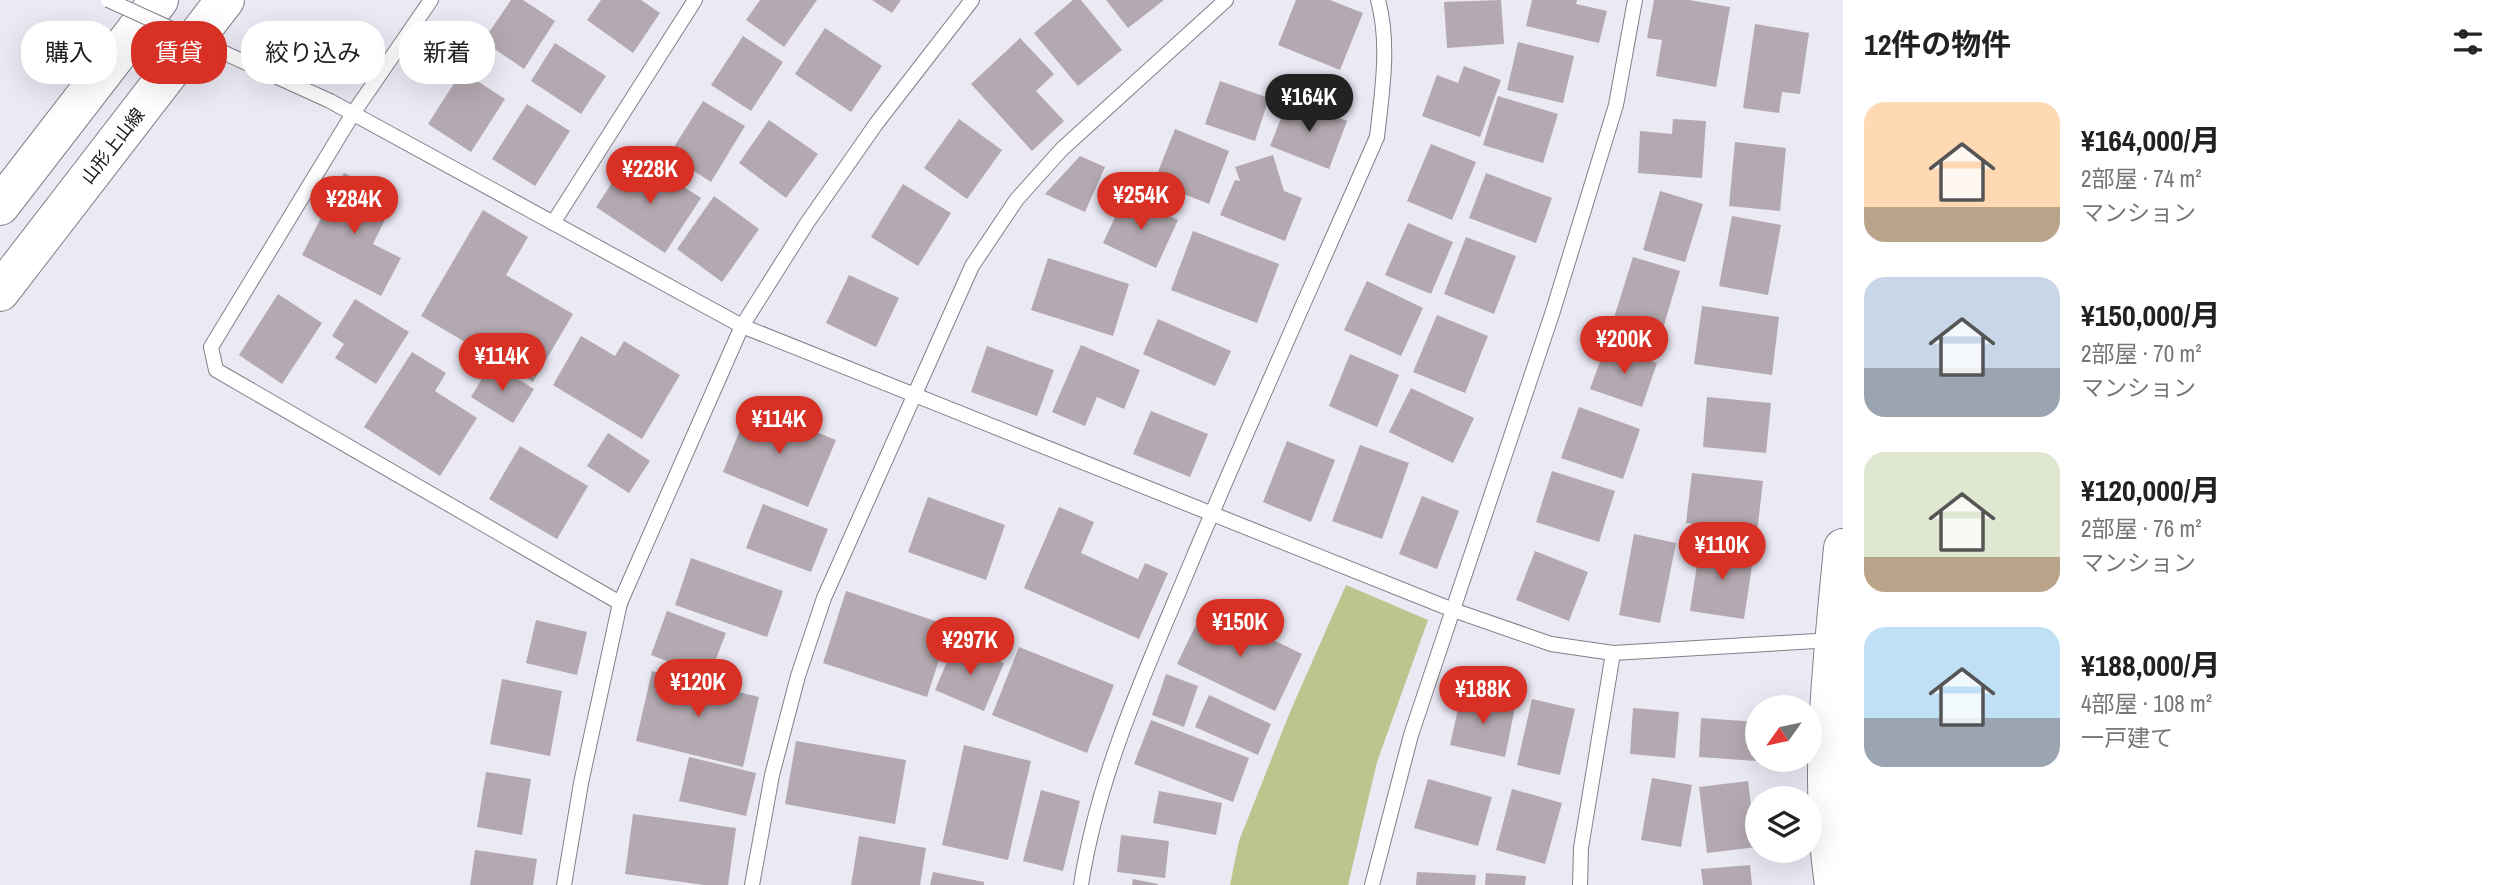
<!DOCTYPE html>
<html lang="ja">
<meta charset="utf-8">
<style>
:root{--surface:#fff;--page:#f6f6f6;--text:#222;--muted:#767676;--accent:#d93025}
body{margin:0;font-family:"Archivo Narrow","Noto Sans JP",sans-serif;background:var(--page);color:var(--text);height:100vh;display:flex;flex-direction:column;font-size:26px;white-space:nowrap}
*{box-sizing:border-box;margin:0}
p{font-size:23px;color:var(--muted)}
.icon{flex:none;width:38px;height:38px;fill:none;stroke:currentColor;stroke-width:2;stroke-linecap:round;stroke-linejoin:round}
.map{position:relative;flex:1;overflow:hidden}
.drawer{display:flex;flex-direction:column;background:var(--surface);width:665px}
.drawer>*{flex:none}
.top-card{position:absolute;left:21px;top:21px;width:665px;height:63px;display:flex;gap:14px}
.needle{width:46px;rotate:237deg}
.fabs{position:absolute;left:1745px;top:695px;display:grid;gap:14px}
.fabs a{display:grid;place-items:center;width:77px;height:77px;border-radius:50%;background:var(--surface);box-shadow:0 7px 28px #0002;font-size:35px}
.price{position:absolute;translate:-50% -60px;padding:0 16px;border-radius:24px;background:var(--accent);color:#fff;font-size:23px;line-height:46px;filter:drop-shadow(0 2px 4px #0008)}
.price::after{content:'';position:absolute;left:50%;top:42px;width:21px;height:16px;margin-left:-10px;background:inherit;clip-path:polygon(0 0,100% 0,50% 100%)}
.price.on{background:#222;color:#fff}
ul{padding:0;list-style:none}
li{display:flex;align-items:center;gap:21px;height:175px;padding:0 21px}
li span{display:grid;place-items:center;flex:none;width:196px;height:140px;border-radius:21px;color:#555}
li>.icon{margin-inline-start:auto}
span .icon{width:84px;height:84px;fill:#fffc;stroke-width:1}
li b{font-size:30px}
h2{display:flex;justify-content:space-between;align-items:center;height:84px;padding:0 21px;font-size:30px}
.chip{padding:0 24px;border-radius:28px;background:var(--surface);box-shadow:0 7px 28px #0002;font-size:24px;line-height:63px}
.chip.on{background:var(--accent);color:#fff}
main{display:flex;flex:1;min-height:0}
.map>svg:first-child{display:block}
</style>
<main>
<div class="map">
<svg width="1843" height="885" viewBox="0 0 1843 885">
<rect width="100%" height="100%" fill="#eae9f4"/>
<path fill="#bec48e" d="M1346 585 1428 620 1377 762 1348 885H1230L1239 841 1290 712Z"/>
<g fill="#b4a9b0">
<path d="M511 0H523L555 21 524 69 483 41Z"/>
<path d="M601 0H641L660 13 633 53 587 20Z"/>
<path d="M760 0H817L784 47 746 20Z"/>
<path d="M872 0H901L892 13Z"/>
<path d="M1073 0H1081L1122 50 1078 86 1034 33Z"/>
<path d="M1106 0H1164L1128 28Z"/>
<path d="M1296 0H1330L1363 13 1340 70 1278 45Z"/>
<path d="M1501 0 1504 44 1447 48 1444 2Z"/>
<path d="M1532 0H1577L1576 4 1607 11 1599 43 1526 26Z"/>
<path d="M1654 0H1689L1730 7 1716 87 1656 76 1662 40 1647 38Z"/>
<path d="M1755 24 1809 33 1800 94 1782 92 1779 113 1743 108Z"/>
<path d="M825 28 882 66 851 112 795 74Z"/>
<path d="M743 36 783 62 751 111 711 85Z"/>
<path d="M1020 38 1054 74 1036 91 1064 121 1032 151 971 84Z"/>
<path d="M1518 42 1574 56 1563 103 1507 90Z"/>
<path d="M555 43 606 76 581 114 531 81Z"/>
<path d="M1464 66 1501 80 1480 137 1422 116 1437 75 1458 83Z"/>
<path d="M462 71 505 99 471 152 428 124Z"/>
<path d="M1220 81 1269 98 1255 141 1205 124Z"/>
<path d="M1498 96 1558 114 1543 163 1483 145Z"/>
<path d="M1289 98 1347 121 1329 169 1270 146Z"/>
<path d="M703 101 745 126 711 182 669 155Z"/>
<path d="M527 104 570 131 535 186 492 159Z"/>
<path d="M959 119 1002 150 967 199 924 168Z"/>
<path d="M1673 119 1706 121 1702 178 1638 173 1640 131 1672 134Z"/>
<path d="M769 120 818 154 786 198 739 163Z"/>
<path d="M1175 129 1229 151 1209 204 1154 182Z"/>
<path d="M1735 142 1786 148 1780 211 1729 206Z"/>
<path d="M1431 144 1476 162 1452 220 1407 201Z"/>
<path d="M1273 155 1284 191 1302 198 1285 241 1220 215 1235 180 1240 181 1235 167Z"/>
<path d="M1080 156 1105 167 1085 212 1045 194Z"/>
<path d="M649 164 701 198 665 253 596 207 618 174 635 185Z"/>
<path d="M344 173 395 199 373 244 401 258 381 296 302 255Z"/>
<path d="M1486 173 1552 198 1536 243 1469 218Z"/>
<path d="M903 184 951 213 918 266 871 237Z"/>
<path d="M1660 191 1703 204 1685 262 1643 250Z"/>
<path d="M714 196 759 229 722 282 677 249Z"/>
<path d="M1125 196 1178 220 1156 268 1103 243Z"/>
<path d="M483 210 528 237 506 275 573 314 533 382 421 316Z"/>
<path d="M1732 216 1781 225 1768 295 1719 286Z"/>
<path d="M1408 223 1453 242 1431 294 1385 275Z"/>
<path d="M1193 231 1279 264 1257 323 1171 290Z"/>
<path d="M1466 237 1516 256 1494 314 1444 294Z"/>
<path d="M1633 257 1680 271 1661 335 1613 321Z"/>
<path d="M1048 258 1129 284 1113 336 1031 310Z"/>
<path d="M849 275 899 298 876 347 826 323Z"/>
<path d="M1367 281 1423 308 1401 356 1344 330Z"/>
<path d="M278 294 322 323 282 384 239 355Z"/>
<path d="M355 299 409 332 376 384 335 358 344 344 332 336Z"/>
<path d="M1702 306 1779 317 1772 375 1694 364Z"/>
<path d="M1437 315 1488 336 1465 393 1413 372Z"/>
<path d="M1158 319 1231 351 1215 386 1143 354Z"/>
<path d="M581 336 615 356 624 341 680 375 642 439 553 385Z"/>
<path d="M1081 345 1140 370 1124 409 1097 397 1085 426 1052 412Z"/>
<path d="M1606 345 1657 363 1642 407 1590 389Z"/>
<path d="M987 346 1054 370 1037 416 971 392Z"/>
<path d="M412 352 446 373 435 391 477 418 440 476 364 427Z"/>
<path d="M1350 354 1399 375 1377 427 1329 406Z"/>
<path d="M491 363 534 389 513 423 471 397Z"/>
<path d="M1411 388 1474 418 1453 463 1389 432Z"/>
<path d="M1707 397 1771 403 1766 453 1703 447Z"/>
<path d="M750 405 836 440 808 507 723 472Z"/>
<path d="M1579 407 1640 429 1623 479 1561 458Z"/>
<path d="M1151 411 1208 434 1190 477 1133 454Z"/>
<path d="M608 433 650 461 629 493 587 466Z"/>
<path d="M1287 441 1335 460 1311 522 1263 502Z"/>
<path d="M1360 445 1409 463 1382 539 1332 521Z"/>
<path d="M520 446 588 486 557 539 489 499Z"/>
<path d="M1552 471 1615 491 1599 542 1536 522Z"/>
<path d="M1692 473 1763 481 1757 532 1686 523Z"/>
<path d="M1422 496 1459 511 1437 569 1399 554Z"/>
<path d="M928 497 1005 525 986 580 908 552Z"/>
<path d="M763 504 828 529 811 572 746 548Z"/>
<path d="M1059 507 1094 522 1081 553 1138 579 1145 563 1168 573 1139 639 1024 588Z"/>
<path d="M1634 534 1676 543 1660 623 1619 615Z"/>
<path d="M1700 544 1754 552 1744 619 1690 611Z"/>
<path d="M1535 551 1588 572 1569 621 1516 600Z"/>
<path d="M691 558 783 591 767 637 675 605Z"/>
<path d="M846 591 950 626 927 697 823 663Z"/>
<path d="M1205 606 1302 654 1275 711 1177 664Z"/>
<path d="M667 611 726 633 709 677 651 655Z"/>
<path d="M536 620 587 632 577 675 526 663Z"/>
<path d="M955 643 1004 663 984 711 935 690Z"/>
<path d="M1019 647 1114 685 1087 753 992 715Z"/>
<path d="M652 671 759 697 743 767 636 741Z"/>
<path d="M1166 674 1198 686 1184 727 1152 715Z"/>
<path d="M502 679 562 691 550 756 490 744Z"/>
<path d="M1209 695 1271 724 1258 755 1195 727Z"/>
<path d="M1461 696 1515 707 1505 757 1450 745Z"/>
<path d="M1532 699 1575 709 1560 775 1517 765Z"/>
<path d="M1633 708 1679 712 1675 758 1630 754Z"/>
<path d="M1701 718 1757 722V761L1699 757Z"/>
<path d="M1151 720 1249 758 1233 802 1134 764Z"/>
<path d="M796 741 906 760 895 824 785 804Z"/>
<path d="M964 745 1031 761 1008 860 942 845Z"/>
<path d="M689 757 756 773 746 816 679 801Z"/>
<path d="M486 772 531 779 522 835 477 827Z"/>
<path d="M1652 778 1692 785 1681 847 1641 840Z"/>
<path d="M1428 779 1492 797 1478 846 1414 828Z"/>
<path d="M1748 781 1752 814 1757 813V847L1707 853 1699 787Z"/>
<path d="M1512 789 1562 803 1545 864 1496 850Z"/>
<path d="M1041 790 1080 801 1063 871 1023 861Z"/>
<path d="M1159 791 1222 803 1216 835 1153 823Z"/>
<path d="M633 814 736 828 728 885H704L625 874Z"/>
<path d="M1121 835 1169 841 1165 878 1117 872Z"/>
<path d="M859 836 926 848 920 885H851Z"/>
<path d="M475 850 537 859 533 885H470Z"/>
<path d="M1750 865 1752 885H1703L1701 869Z"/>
<path d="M933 872 984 882V885H930Z"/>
<path d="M1417 872 1476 875 1475 885H1416Z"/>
<path d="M1486 873 1526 876 1525 885H1485Z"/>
<path d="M1133 879 1158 884V885H1132Z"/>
</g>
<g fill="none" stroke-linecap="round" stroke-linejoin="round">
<defs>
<g id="lane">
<path d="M431 0 354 112 211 347 216 370 620 603"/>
<path d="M330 101 742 326 1453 610 1551 644 1613 653 1833 640"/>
<path d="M553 223 695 0"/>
<path d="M564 885 581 783 620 603 742 326 807 223 876 124 972 0"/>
<path d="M752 885 772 775 798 676 824 598 972 266 1017 199 1062 149 1226 0"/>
<path d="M1081 885C1098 775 1145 672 1188 570 1249 424 1314 281 1377 137 1382 92 1390 44 1378 0"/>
<path d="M1372 885 1411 735 1553 311 1616 105 1635 0"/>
<path d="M1580 885 1581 848 1613 653"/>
</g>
<path id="secondary" d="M1834 885C1818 777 1833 656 1843 548"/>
<g id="primary">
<path d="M0 206 159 0"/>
<path d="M0 292 225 0"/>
</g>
</defs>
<use href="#lane" stroke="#81808a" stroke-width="16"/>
<use href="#secondary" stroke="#81808a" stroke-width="40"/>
<use href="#primary" stroke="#81808a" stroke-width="40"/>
<use href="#lane" stroke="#fff" stroke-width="14"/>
<use href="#secondary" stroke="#fff" stroke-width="38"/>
<use href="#primary" stroke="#fff" stroke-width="38"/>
<defs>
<path id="lane-bridge" d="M108 0 330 101"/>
</defs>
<use href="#lane-bridge" stroke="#81808a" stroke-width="16" stroke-linecap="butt"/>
<use href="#lane-bridge" stroke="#fff" stroke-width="14"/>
</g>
<g text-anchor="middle" stroke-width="6" stroke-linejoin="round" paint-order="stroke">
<g font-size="18" fill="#16161a" stroke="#fff">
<text transform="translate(113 146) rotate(-52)" y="6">山形上山線</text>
</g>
</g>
</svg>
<div class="fabs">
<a><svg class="needle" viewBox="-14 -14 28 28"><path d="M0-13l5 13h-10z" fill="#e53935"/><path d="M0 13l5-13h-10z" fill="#767676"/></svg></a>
<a><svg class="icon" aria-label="layers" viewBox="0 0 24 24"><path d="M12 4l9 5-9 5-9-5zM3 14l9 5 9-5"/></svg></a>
</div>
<b class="price on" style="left:1309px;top:134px">¥164K</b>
<b class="price" style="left:650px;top:206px">¥228K</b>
<b class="price" style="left:1141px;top:232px">¥254K</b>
<b class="price" style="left:354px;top:236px">¥284K</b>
<b class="price" style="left:1624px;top:376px">¥200K</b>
<b class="price" style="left:502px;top:393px">¥114K</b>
<b class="price" style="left:779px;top:456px">¥114K</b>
<b class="price" style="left:1722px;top:582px">¥110K</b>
<b class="price" style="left:1240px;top:659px">¥150K</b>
<b class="price" style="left:970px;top:677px">¥297K</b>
<b class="price" style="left:698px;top:719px">¥120K</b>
<b class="price" style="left:1483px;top:726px">¥188K</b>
<div class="top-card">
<a class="chip">購入</a>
<a class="chip on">賃貸</a>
<a class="chip">絞り込み</a>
<a class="chip">新着</a>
</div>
</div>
<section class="drawer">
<h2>12件の物件<svg class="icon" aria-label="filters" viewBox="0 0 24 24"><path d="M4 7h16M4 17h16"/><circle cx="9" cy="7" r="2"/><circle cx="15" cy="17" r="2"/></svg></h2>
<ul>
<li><span style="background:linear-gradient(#ffd9b3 75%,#b9a48a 0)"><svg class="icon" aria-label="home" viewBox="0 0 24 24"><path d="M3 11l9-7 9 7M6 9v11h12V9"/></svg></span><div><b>¥164,000/月</b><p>2部屋 · 74 m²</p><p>マンション</p></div></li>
<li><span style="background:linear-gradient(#c9d6e8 65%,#9aa5b1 0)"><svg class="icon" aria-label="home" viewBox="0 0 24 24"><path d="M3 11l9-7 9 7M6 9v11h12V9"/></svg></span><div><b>¥150,000/月</b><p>2部屋 · 70 m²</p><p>マンション</p></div></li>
<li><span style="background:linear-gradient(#dfe7d0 75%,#b9a48a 0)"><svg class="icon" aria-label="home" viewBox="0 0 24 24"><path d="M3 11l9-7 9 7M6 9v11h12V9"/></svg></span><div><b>¥120,000/月</b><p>2部屋 · 76 m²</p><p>マンション</p></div></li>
<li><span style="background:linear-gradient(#bfe0f5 65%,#9aa5b1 0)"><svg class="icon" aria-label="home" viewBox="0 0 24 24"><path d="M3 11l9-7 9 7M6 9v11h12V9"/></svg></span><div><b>¥188,000/月</b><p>4部屋 · 108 m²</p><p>一戸建て</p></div></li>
</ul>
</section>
</main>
